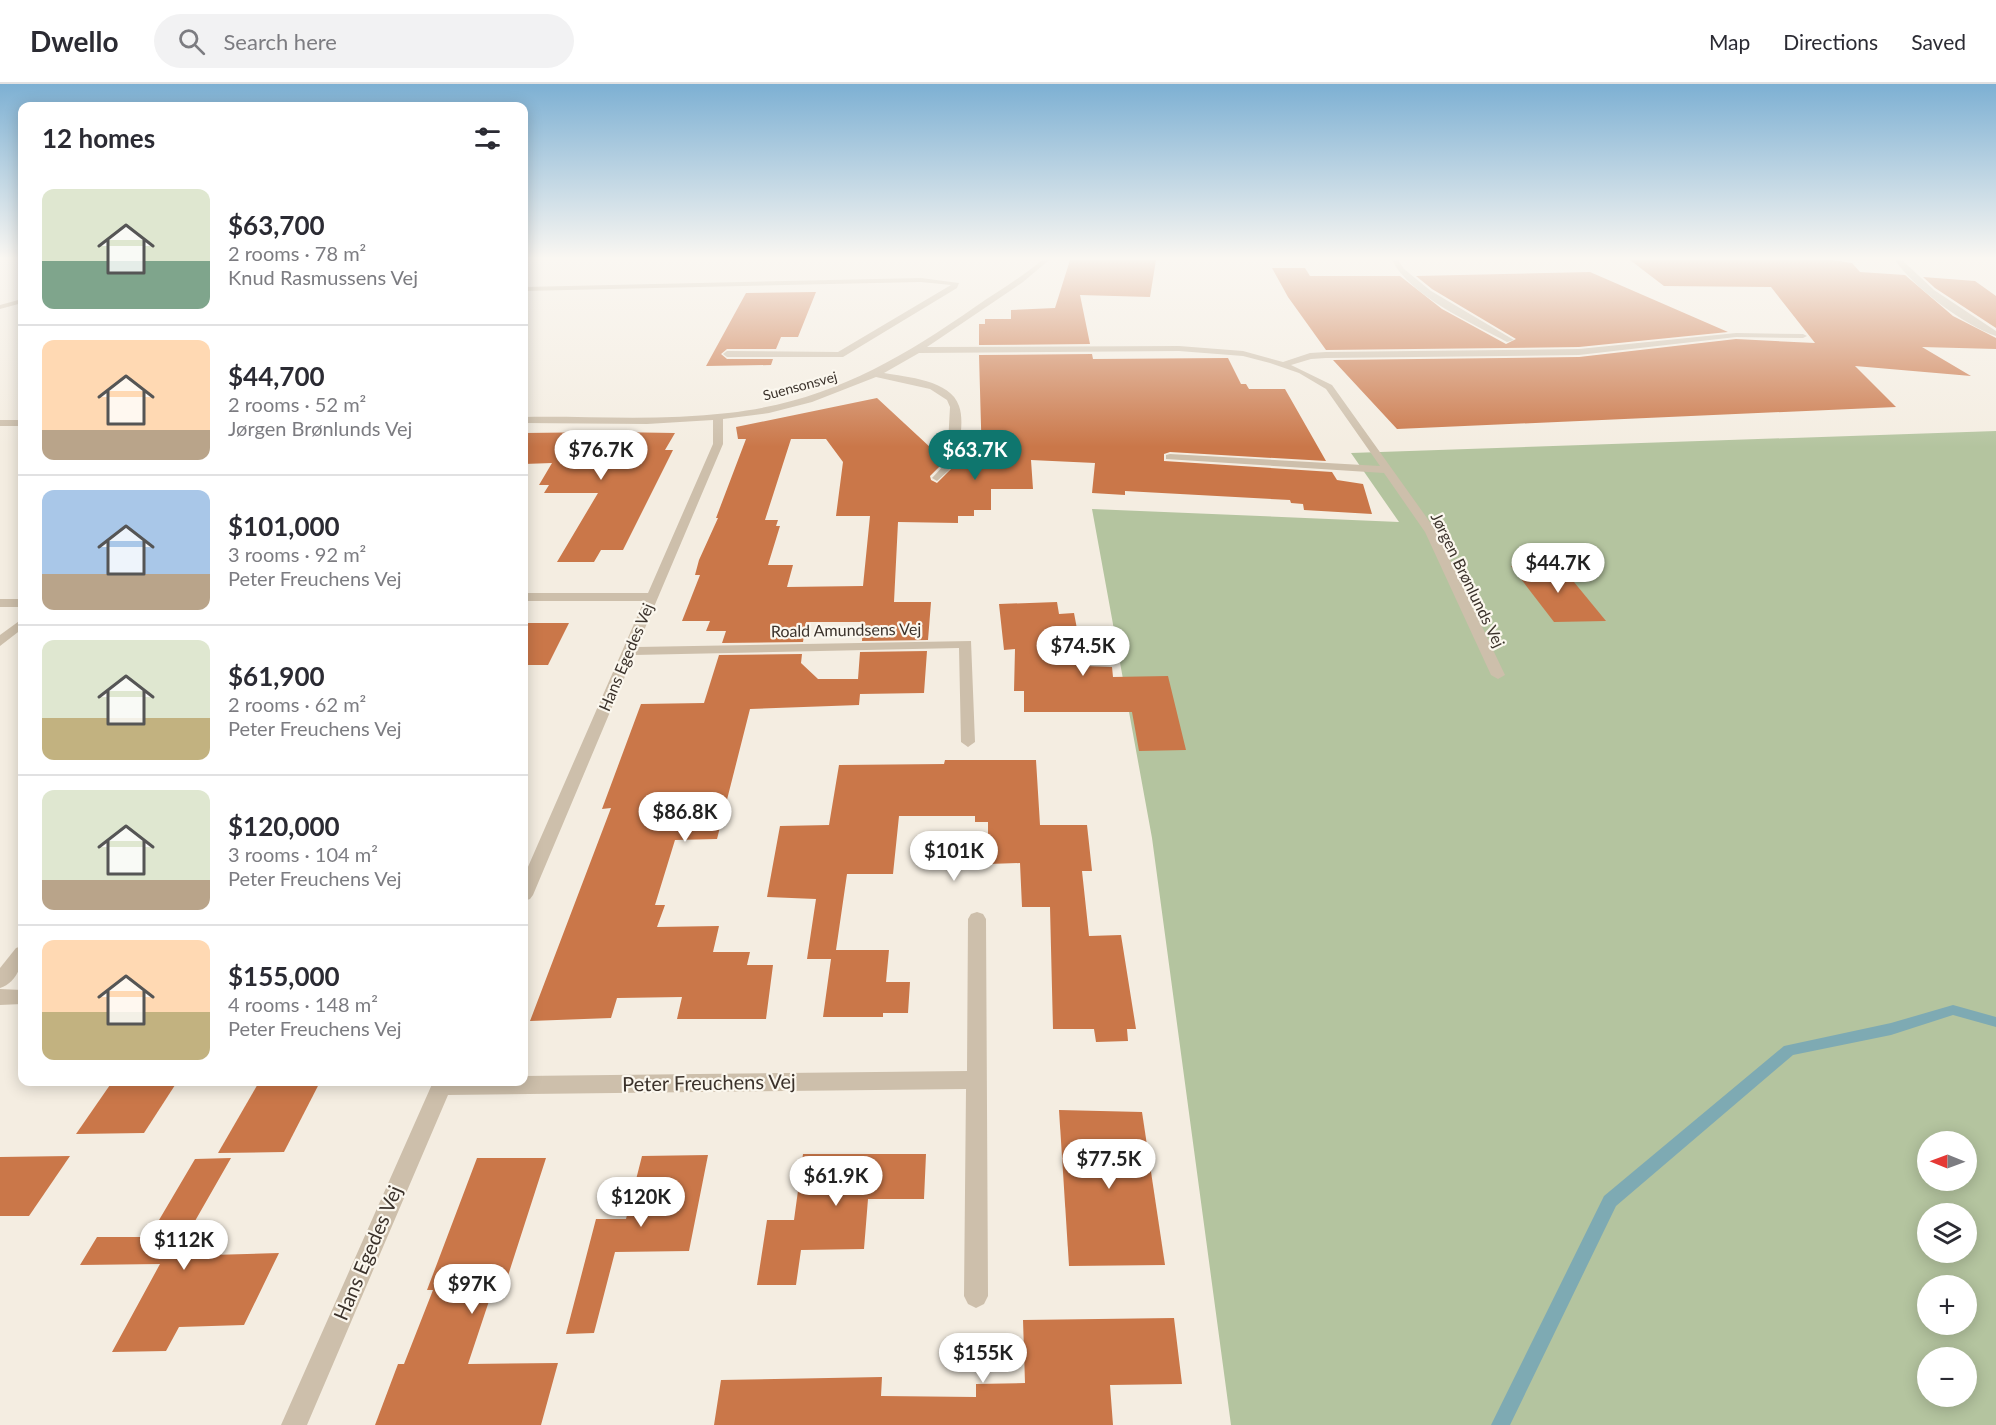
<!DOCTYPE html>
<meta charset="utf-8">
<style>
:root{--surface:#fff;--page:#f2f2f3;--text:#2b2b33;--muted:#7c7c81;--line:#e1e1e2;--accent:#0f766e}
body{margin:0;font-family:Lato,sans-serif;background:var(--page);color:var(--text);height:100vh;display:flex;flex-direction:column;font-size:22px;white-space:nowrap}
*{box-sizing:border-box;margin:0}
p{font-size:20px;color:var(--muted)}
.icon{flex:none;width:33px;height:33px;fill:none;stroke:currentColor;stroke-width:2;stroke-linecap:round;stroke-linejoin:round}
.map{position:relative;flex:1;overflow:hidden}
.panel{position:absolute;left:18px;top:18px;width:510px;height:984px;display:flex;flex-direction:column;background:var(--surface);border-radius:12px;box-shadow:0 3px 15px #0003}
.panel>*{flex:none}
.needle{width:39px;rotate:271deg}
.tools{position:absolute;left:1917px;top:1047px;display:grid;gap:12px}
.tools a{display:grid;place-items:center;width:60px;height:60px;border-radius:50%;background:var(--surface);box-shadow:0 3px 15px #0003;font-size:30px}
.price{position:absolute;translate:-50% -51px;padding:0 14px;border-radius:21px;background:#fff;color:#222;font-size:20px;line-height:39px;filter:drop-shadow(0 2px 3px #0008)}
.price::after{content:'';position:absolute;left:50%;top:36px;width:18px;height:14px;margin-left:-9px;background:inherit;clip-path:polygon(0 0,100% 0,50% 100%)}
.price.active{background:var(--accent);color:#fff}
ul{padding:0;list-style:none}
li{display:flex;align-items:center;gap:18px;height:150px;padding:0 24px}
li+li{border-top:2px solid var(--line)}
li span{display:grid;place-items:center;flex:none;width:168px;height:120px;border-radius:12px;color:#555}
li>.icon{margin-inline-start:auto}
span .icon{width:72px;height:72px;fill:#fffc;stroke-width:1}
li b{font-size:26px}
h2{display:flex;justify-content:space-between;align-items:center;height:72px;padding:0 24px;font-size:26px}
header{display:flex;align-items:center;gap:36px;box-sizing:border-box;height:84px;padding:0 30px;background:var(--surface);border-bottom:2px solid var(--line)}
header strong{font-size:28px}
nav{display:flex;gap:33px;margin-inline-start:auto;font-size:21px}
.search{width:420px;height:54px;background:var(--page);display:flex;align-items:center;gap:15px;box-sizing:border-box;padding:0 21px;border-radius:33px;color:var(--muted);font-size:22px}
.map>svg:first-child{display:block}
</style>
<header>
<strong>Dwello</strong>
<div class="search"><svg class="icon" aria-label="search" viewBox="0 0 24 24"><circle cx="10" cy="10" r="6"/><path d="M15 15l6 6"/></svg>Search here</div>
<nav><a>Map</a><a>Directions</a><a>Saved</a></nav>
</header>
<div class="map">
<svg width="1996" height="1341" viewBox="0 0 1996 1341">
<rect width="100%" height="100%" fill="#f4ede1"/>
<path fill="#b4c49f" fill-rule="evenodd" d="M1996 347V1341H1231L1152 754 1092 425 1399 438 1351 369ZM1928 1058H1966V1096H1928ZM1928 1130H1966V1168H1928ZM1928 1202H1966V1240H1928ZM1928 1274H1966V1312H1928Z"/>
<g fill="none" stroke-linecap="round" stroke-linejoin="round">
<path fill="#7eaab3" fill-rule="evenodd" d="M1953 921 1996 933V943L1953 931 1891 951 1793 971 1616 1122 1510 1341H1491L1604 1112 1784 962 1891 939Z"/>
</g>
<g fill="#ca7749" fill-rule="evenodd">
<path d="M1070 176H1156L1150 213 1080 211 1090 260 979 261V240H985V235H1011V226L1055 224Z"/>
<path d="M1630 176H1832L1852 179 1860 188 1905 191 1953 232 1996 254V265L1922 263 1971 292 1855 282 1896 323 1397 345 1333 276 1579 273 1736 255 1815 259 1771 203 1664 202Z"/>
<path d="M1272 184H1305L1310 192H1400L1442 225 1506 260 1516 255 1432 205 1416 192 1590 188 1728 248 1579 263 1326 266 1288 213Z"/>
<path d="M1923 193 1975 197 1996 212V244L1935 204Z"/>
<path d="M816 208 798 253H781L776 265H727L721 270 727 275H773L771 281 706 282 746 209Z"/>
<path d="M1092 270 1093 275 1228 274 1241 300H1246L1249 305H1285L1326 377 1170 368 1164 370V377L1332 388 1337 396 1363 400 1372 430 1304 426 1303 420 1291 419 1290 416 1125 407V411L1092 409 1095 379 1031 376 1033 405H991V426H974V432H958V439L898 438 894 518H931L928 556 862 557 863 538H806L803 558 722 559 726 547H706L710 537H682L700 491H695L699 476 718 434H716L746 355H738L736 343 877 314 945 377 930 392 931 396 937 399 959 377H982L979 271ZM791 355H826L843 378 836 432H870L863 502 787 503 793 481H768L780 442H776L778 436H765Z"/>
<path d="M612 348 675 349 665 366H673L623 466H601L594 478H557L598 409H544L549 401H539L552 379 524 380V349Z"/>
<path d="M1560 481 1606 537 1554 538 1511 482Z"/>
<path d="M1057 518 1059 530 1074 529 1084 582 1112 583 1113 593 1168 592 1186 666 1139 667 1132 628H1024V607H1014L1015 565 1004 566 999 520Z"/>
<path d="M524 539H569L548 581H524Z"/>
<path d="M927 567 924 609 860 610 859 621 750 625 717 755 675 756 655 821H665L657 843 719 842 713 868H750L747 881H773L766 935H677L682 913 617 914 611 934 530 937 611 724 602 725 641 620 704 619 719 571 802 570 801 579 818 595H858L860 568Z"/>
<path d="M945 676H1036L1040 741H1087L1092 787H1082L1089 852 1121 851 1136 945H1127L1128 957 1096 958 1094 945H1053L1050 823H1022L1020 779 988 780V738H975V732H899L893 790H847L836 866H889L886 898H910L908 929H883V933H823L831 875H807L816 815 767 813 780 742 829 741 839 681 944 680Z"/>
<path d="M112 998H177L144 1049 76 1050Z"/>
<path d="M259 998H320L284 1068 218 1069Z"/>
<path d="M1059 1026 1142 1028 1165 1181 1069 1182Z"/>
<path d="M803 1070H926L924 1115H868L864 1165 801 1166 796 1201H757L767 1136H794Z"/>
<path d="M708 1071 689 1167 615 1168 594 1249 566 1250 596 1135H626L642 1072Z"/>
<path d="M70 1072 29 1132H0V1073Z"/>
<path d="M231 1074 175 1172 279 1169 244 1241 179 1243 166 1267 112 1268 160 1180 80 1181 97 1153H149L195 1075Z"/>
<path d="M477 1074H546L504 1204 493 1205 468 1280 558 1279 541 1341H375L398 1280H404L433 1206H427Z"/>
<path d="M1174 1234 1182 1300 1110 1301 1113 1341H714L721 1296 882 1293 881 1312 976 1313V1300L1025 1299 1023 1236Z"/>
</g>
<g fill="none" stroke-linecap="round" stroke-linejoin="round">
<g fill="#cdbfab" fill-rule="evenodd">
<path d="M1042 176H1049L1023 198 927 263 1179 262 1243 267 1283 278 1310 269 1326 268 1579 265 1736 249 1803 250 1807 252 1803 254 1736 253 1579 271 1326 274 1311 275 1291 281 1332 301 1437 448 1505 591 1498 595 1491 591 1425 448 1384 389 1166 375V371L1170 370 1380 382 1326 305 1299 289 1270 279 1243 272 1179 267 919 269 884 289C906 293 951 296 959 322 965 339 958 362 957 379L937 397 932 394 947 378 950 323 947 316 930 305 876 293 812 318 769 329 723 335V360L637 563 971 557 975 658 968 663 961 658 959 564 634 571 533 811 530 815 524 817V792L644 517H524V509H648L713 360V336L647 340 524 339V333C592 332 660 337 728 329 826 318 896 278 975 223 998 207 1021 194 1042 176Z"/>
<path d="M1392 176H1398L1404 185 1431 207 1514 256 1507 258C1472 239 1410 212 1392 176Z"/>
<path d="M1895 176H1902L1934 206 1996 247V252C1964 241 1913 203 1895 176Z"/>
<path d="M921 194 959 199 957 204 843 273H727L723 270 727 267 838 268 951 201 921 198 524 207V203Z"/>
<path d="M22 215V219L0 225V221Z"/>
<rect x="0" y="336" width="22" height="6"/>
<rect x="0" y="515" width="22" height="8"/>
<path d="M22 535V545L0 562V551Z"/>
<path d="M977 828 983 830 986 835 988 1212 984 1220 976 1224 968 1220 964 1212 966 1005 448 1011 307 1341H281L433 998H524V992L967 987 968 835 971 830Z"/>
<path d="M22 862C24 878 18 898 0 904V884L16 864Z"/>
<path d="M0 905 22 906V920L0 921Z"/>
</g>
</g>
<linearGradient id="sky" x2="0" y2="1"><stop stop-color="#7db0d3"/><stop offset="0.48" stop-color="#faf7f2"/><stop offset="1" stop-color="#faf7f2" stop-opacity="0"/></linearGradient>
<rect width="1996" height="363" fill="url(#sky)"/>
<g text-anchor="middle" stroke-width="4.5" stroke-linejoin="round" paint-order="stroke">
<g font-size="14" fill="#3b322b" stroke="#fbf7ee">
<text transform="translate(800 302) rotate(-15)" y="5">Suensonsvej</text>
</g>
<g font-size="16" fill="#3b322b" stroke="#fbf7ee">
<text transform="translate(1468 496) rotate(64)" y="6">Jørgen Brønlunds Vej</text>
<text transform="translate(846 546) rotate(-1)" y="6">Roald Amundsens Vej</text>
<text transform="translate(626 573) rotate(-67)" y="6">Hans Egedes Vej</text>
</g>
<g font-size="20" fill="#3b322b" stroke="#fbf7ee">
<text transform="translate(709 999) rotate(-1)" y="7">Peter Freuchens Vej</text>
<text transform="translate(368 1169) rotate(-67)" y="7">Hans Egedes Vej</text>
</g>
</g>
</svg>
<div class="tools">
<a><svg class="needle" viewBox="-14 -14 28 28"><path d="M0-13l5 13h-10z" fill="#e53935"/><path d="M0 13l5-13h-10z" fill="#7c7c81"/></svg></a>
<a><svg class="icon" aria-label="layers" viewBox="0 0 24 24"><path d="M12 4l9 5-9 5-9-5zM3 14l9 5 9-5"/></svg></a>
<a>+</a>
<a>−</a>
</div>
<b class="price" style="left:601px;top:397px">$76.7K</b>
<b class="price active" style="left:975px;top:397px">$63.7K</b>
<b class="price" style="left:1558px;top:510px">$44.7K</b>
<b class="price" style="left:1083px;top:593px">$74.5K</b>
<b class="price" style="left:685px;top:759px">$86.8K</b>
<b class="price" style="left:954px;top:798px">$101K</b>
<b class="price" style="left:1109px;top:1106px">$77.5K</b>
<b class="price" style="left:836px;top:1123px">$61.9K</b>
<b class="price" style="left:641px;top:1144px">$120K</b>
<b class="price" style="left:184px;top:1187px">$112K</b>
<b class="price" style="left:472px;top:1231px">$97K</b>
<b class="price" style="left:983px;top:1300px">$155K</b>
<section class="panel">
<h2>12 homes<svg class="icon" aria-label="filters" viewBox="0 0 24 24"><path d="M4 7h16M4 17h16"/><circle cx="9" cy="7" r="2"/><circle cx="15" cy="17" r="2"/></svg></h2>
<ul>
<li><span style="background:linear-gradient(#dfe7d0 60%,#7fa58c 0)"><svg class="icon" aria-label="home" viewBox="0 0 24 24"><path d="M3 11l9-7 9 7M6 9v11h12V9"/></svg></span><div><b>$63,700</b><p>2 rooms · 78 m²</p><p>Knud Rasmussens Vej</p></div></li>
<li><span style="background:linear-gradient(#ffd9b3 75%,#b9a48a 0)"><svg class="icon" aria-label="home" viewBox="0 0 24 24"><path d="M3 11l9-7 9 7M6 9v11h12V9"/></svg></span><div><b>$44,700</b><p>2 rooms · 52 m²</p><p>Jørgen Brønlunds Vej</p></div></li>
<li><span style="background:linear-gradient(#a9c7e8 70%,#b9a48a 0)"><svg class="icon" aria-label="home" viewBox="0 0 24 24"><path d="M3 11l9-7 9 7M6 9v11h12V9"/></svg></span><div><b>$101,000</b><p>3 rooms · 92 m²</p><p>Peter Freuchens Vej</p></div></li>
<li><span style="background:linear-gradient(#dfe7d0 65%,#c2b280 0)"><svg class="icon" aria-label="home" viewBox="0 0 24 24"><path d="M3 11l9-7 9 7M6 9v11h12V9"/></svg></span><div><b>$61,900</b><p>2 rooms · 62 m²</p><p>Peter Freuchens Vej</p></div></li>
<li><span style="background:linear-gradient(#dfe7d0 75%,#b9a48a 0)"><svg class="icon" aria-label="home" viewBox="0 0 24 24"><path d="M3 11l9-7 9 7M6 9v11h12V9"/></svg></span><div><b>$120,000</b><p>3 rooms · 104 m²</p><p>Peter Freuchens Vej</p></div></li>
<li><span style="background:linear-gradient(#ffd9b3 60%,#c2b280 0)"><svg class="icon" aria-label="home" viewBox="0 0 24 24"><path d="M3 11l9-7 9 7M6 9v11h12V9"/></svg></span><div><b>$155,000</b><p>4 rooms · 148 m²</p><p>Peter Freuchens Vej</p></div></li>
</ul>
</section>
</div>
